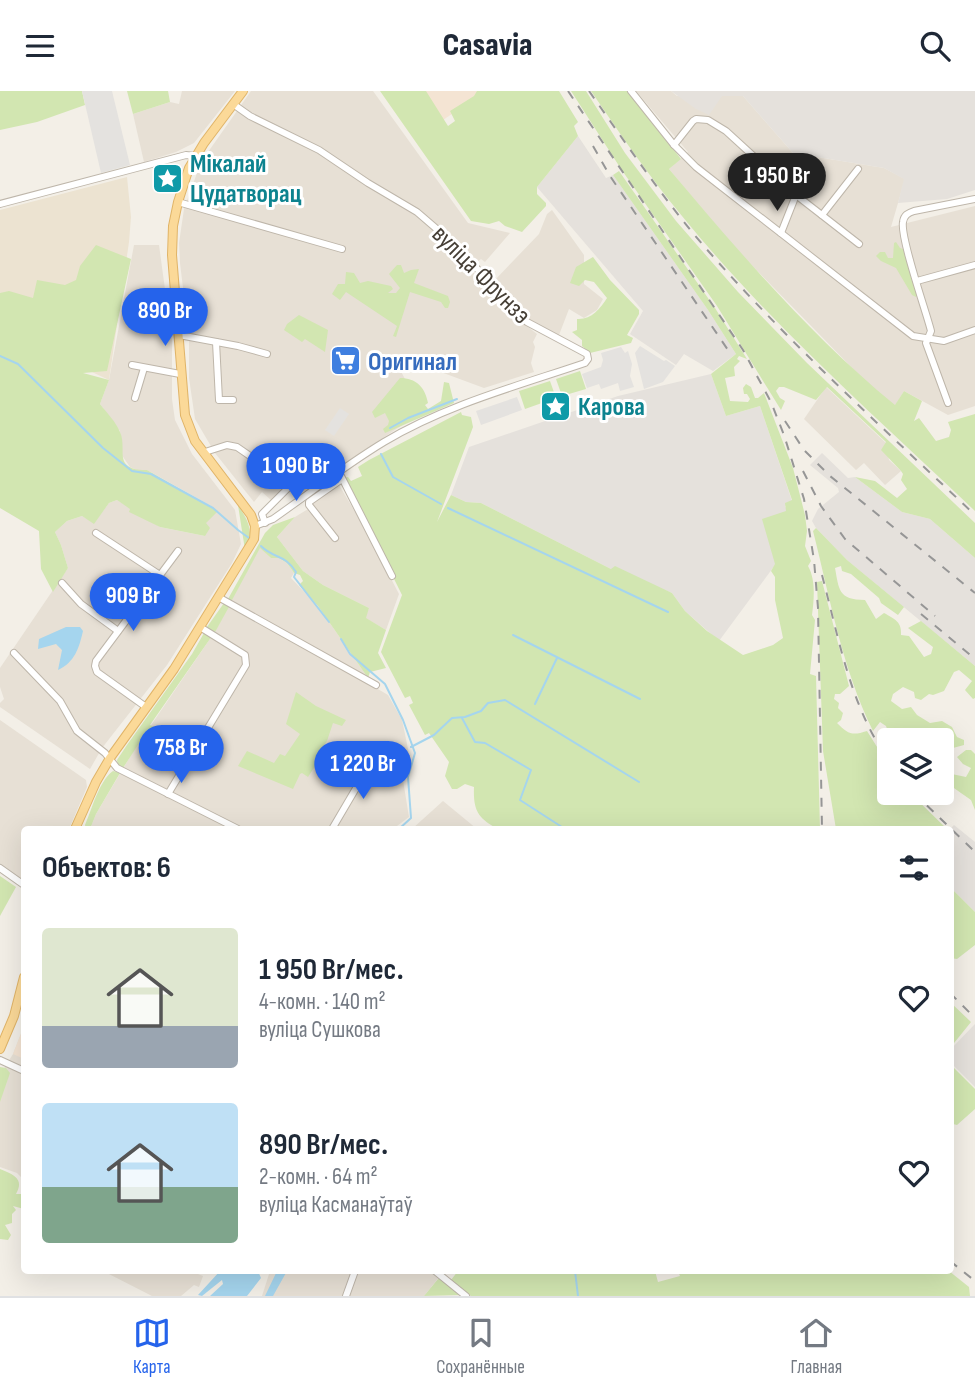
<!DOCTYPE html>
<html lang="ru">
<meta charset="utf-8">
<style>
:root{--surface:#fff;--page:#f6f6f7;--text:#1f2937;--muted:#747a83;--line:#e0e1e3;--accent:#2563eb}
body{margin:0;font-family:"Sofia Sans Condensed",sans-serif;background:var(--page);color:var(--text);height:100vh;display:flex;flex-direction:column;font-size:26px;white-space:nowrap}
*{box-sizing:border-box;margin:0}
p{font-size:23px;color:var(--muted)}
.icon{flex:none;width:38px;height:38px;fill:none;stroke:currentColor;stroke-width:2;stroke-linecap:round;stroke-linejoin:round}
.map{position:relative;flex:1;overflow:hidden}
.details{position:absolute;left:21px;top:735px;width:933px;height:448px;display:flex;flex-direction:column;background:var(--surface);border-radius:7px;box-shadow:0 7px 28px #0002}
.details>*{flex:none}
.buttons{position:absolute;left:877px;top:637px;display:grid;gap:14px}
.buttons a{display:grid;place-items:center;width:77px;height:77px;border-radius:7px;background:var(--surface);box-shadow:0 7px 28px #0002;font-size:35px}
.price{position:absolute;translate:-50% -60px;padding:0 16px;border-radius:24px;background:var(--accent);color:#fff;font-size:23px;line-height:46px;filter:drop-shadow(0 2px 4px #0008)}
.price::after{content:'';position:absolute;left:50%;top:42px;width:21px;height:16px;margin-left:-10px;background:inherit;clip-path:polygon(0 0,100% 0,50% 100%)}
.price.on{background:#222;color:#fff}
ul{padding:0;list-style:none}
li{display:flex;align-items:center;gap:21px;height:175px;padding:0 21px}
li span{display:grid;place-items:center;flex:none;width:196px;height:140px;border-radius:7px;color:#555}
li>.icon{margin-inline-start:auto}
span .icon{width:84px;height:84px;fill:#fffc;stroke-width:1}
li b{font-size:30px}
h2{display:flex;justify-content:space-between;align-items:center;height:84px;padding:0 21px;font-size:30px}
header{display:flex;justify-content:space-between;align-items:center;height:91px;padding:0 21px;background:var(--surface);font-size:32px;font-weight:800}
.tab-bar{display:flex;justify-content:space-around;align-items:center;height:98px;border-top:2px solid var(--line);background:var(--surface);font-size:19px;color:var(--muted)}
.tab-bar a{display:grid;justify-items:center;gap:4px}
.tab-bar .on{color:var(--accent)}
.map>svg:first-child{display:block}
</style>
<header><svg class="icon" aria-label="menu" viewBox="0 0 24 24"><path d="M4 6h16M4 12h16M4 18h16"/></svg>Casavia<svg class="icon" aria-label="search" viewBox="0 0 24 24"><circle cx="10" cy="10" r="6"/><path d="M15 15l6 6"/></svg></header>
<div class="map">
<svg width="975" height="1205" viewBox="0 0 975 1205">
<rect width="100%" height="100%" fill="#f3efe7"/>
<g fill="#e7e0d5">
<path d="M182 0H235L194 52 176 61 144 71 133 23 170 11 179 13Z"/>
<path d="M251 0H373L468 132 510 142 485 171 481 168 475 173 469 166 464 170 505 218 537 243 533 251 535 256 531 272 534 281 484 297 392 263 422 321 303 400 288 389 272 410 262 401 254 411 215 362 195 328 189 287V247L180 172 179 152 184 118 201 71Z"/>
<path d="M636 0H671L677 5H743L793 62 884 77 905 88 891 136 975 115V315L948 324 904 300 895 315 862 287 732 154 669 78 688 61Z"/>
<path d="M552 119 584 164V193L603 208 597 219 584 227 569 218 559 244 529 229 493 191 539 143 547 123Z"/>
<path d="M134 154H159L172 250V308L175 329 192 363 235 419 241 453 232 472 167 574 102 657 90 678 0 616V612L4 608 0 596V577L68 477 61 454 55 441 67 430 82 425 94 432 109 412 117 409 160 436 205 445V432L213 416 147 379H137L130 376 121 363 120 340 100 313 109 289Z"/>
<path d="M826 296 886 352 889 369 901 380 885 394 864 372 856 379 804 328Z"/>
<path d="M339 394 364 436 399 503 386 539 365 527 369 517 323 494 303 480 277 446 295 426 313 415 312 412Z"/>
<path d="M260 456 271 467H279L287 472 294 482 291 487 318 515 368 587 366 591 388 604 402 629 405 643 409 663 403 689 409 726 393 738H90L96 723 134 659 214 542Z"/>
<path d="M0 629 86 689 87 696 69 738H24V791L0 774Z"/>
<path d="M443 710 477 738H412Z"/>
<path d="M24 935V1095L23 1088 17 1082 0 1076V984L13 963Z"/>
<path d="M103 1180H199L198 1183 203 1185 199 1196 194 1194 181 1205H152Z"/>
<path d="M270 1180H444L424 1205H262Z"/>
</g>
<g fill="#f4e4d3">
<path d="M423 0H486L443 29Z"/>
<path d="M24 935V968L13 963Z"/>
</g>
<g fill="#e5e1dc">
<path d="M671 0H975V99L947 108 898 112 904 88 884 77 793 62 743 5H722L709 24 696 18Z"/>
<path d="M578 45 606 87 613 84 708 219 736 263 713 280 684 263 676 274 630 243 643 220 537 96Z"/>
<path d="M711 283 726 325 760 315 792 410 785 415 787 419 775 474 719 550 685 520 672 502 611 478 481 412 466 411 451 404 469 356 618 305Z"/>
<path d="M822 362 848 387 855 386 902 421 930 428 975 467V575L847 469 816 437 812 430 818 418 839 401 838 397 810 374Z"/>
<path d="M954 734 975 751V821L950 796V738Z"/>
<path d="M975 933V996L950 971V959Z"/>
</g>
<path fill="#ece3d1" d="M127 86 131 126 129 151 109 289 0 238V119Z"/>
<g fill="#d2e6b1">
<path d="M0 0H82L85 14 37 31 0 39Z"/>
<path d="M127 0H168L170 11 133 23Z"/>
<path d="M380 0H426L448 35 455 30 450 20 474 5 477 0H559L578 31 574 35 578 45 537 96V103L546 112V115L522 141 505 135 499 130 489 133 471 130Z"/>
<path d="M571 0H586L625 62 676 130 738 201 807 272 975 432V467L930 428 902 421 855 386 875 390 897 407 907 398 901 389 903 383 901 380 881 359 886 351 827 296 816 309 784 296H779L776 300 780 307 785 310 781 319 717 215 621 78Z"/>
<path d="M591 0H628L681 68 669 78C739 161 811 245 895 314L904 300 922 310 914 330 919 327 936 350 949 346 951 339 948 331 975 323V420C875 325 770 233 682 125 649 85 620 43 591 0Z"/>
<path d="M619 80 715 217 747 268 739 265 737 268 740 270 734 276 735 285 725 287 730 310 748 311 750 308 747 303H744L743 297 746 293 751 296 755 307H758L764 302 793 377 805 424 807 440 805 455 811 470 808 475C816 489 814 509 812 524L815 529 810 583 816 585 820 738H499C478 728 473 719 474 696L465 693 457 698H452L445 685 449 671 429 642 425 644 409 614 413 612 410 605 405 607 381 561 402 504 344 387 348 386 351 390 362 385 358 376 369 369 461 321 462 324 471 326 473 336 437 431 451 404 466 411 481 412 611 478 615 475 672 502 685 520 707 540 743 564 773 554 783 547 775 509V486L771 480 775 473 762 428 786 420 785 412 792 409 760 315 726 325 711 283 736 263 708 219 613 84Z"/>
<path d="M896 151 900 157 906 159 918 203 916 206 912 204 896 177 881 170 876 165 880 161H885L888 167H893L894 152Z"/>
<path d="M96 154 131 168 107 280 83 282 109 289 100 313C107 322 116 331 120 341 128 358 111 379 147 379L218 420 206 432 210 437 205 445 160 436 129 421 130 418 117 409 109 412 94 433 82 425 67 430 55 441 61 454 68 477 53 501 41 478 39 440 0 417V202L9 200 33 207 37 189 65 194 76 189 80 175Z"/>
<path d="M593 166 610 189 639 219V223L627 244 633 247 631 252 590 262 582 255V249L572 241 577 239V228C591 229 600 218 607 207L594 191 585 189 579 195 570 192 576 176Z"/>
<path d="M397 174H401L404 182 411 179 419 178 414 192 448 205 450 211 448 217H445L441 211 410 201 396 246 393 245 397 235 346 201 340 209 332 203 338 193H345L346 181 354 182 360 192 368 190 391 195 393 198 388 202H396L400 197 389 183Z"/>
<path d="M299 224 328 239 325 261 305 248 302 251 284 239 287 233Z"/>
<path d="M580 280 586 298 562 305 556 288Z"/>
<path d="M400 287C416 287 425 296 428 312L425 314 428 318 441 310 444 291 449 292 454 312 385 342 383 338 388 334 389 330 385 322 375 327 372 321Z"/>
<path d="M550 290 556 307 525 318 519 300Z"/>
<path d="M238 414C249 431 254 440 245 459Z"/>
<path d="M295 426 277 446 303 480 323 494 369 517 366 527 386 539 378 562 386 577 370 581 368 587 318 515 299 494 303 490 300 484 294 482 287 472 279 467H271L260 457 231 511 228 508 265 442 273 434Z"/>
<path d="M816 437 847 469 904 516 898 524 881 512 879 507 851 483 842 480 841 475 835 477C839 498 838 509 865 509L876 528 884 522C895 528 902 531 901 544L909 545 924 566 931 563 933 556 908 537 921 530 975 575V607L973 608 965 599 972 590 959 579 954 581 944 600 933 604 929 603 921 609 915 607 914 601 903 596 893 603 891 610 902 618 911 616 917 624 930 632 942 630 952 636 957 646 964 649V654L942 660V649H891L886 635 880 631 873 640C842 577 830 507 813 440Z"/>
<path d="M822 490 849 595 840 603H835L834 608 839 612 838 617 843 622 841 629 837 632C848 643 852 645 867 640L889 675V702H910L947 738H836L823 660 817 491Z"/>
<path d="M224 512 230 514 214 543 207 536Z"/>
<path d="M204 542 212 545 150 634 192 655 189 661 147 640 123 677 118 675 117 669 127 654 192 563Z"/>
<path d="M296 601 316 615 346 629 342 635 333 632 327 650 314 669 317 672 308 686 302 682 300 683 293 698 238 675 247 660 274 672 280 663 285 665 300 643 286 633Z"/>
<path d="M966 659H971L975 663V719L971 709 951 695 947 682 966 686 971 677 963 673 957 666Z"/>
<path d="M113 680 120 682 96 723 90 738H86L85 734C92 718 99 690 113 680Z"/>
<path d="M0 785 16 796 0 825Z"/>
<path d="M950 796 975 821V854L957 868 950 867Z"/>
<path d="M950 911 971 931 950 957 954 933 950 925Z"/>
<path d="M950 973 975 998V1018L957 1034 953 1033 950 1025Z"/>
<path d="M0 976 6 977 10 982 0 1011Z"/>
<path d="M0 1078C13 1083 25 1088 16 1103H24V1118L13 1115 16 1119 12 1123V1132L5 1134 11 1144 8 1149 0 1148Z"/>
<path d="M458 1180H655L658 1191 680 1185 678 1180H949L969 1196 970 1205H471L451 1189Z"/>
<path d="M438 1188H441L460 1204 424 1205Z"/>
</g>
<g fill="#e4e2df">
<path d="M82 0H112L130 74 101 82Z"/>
<path d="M640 255 664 270 666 269 675 275 663 291 644 298 635 262Z"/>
<path d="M621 256 625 262 628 260 632 273 630 285 634 296 620 300 618 292 601 298 599 293 587 297 582 283 601 276 603 269 601 262Z"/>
<path d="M517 306 522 319 481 334 476 320Z"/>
<path d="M340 317 349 323 334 345 325 339Z"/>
</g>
<g fill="#a5d5ee">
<path d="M66 536H80L83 540C79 557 75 571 58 579L62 559 56 553 38 558 39 548Z"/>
<path d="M220 1180H258L261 1187 247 1205H210L223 1193 222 1189 202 1205 198 1204Z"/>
<path d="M277 1180H296H287L273 1205H265Z"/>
</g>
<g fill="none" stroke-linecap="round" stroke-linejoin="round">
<g stroke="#a5d5ee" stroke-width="2">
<path d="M0 265 18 273 103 357 132 380 151 383 213 417 238 439 249 447"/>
<path d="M390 337 408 327 457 308"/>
<path d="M381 363 393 386 441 413"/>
<path d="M448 417 668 521"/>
<path d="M261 455C274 468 285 463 296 481L294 486 329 531"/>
<path d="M513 544 640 608"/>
<path d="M341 548 350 563 385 593 403 629 415 662 408 686 411 727 399 738"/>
<path d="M535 613 557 567"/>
<path d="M462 627 475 651 485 652 531 679 520 709 565 738"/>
<path d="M411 656 434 644 452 627 465 626 481 620 488 612 505 609 639 691"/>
<path d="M575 1180 578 1205"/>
</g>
<defs>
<g id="minor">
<path d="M631 0 674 54 696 76 913 245 944 250 975 239"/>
<path d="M233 13 250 25 319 59 368 92 417 121 453 152 527 231 587 263 588 268 585 272C517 295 446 314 384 351 346 374 310 402 273 428L255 435"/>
<path d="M674 54 693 30 696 28 708 29 726 40 796 104 859 153"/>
<path d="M178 111 342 158"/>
<path d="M0 113 186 64 195 65"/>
<path d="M822 124 858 78"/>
<path d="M781 142 796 104"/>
<path d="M917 190 975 174"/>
<path d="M179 244 238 255 267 263"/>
<path d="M216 251 219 309H233"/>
<path d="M132 274 180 283"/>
<path d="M135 307 144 277"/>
<path d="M948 312 926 252 931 240C926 220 900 147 903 131 904 124 908 122 914 120L975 108"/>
<path d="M205 361 227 354 237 356 288 391V397L262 423 265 432"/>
<path d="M339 381 392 485"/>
<path d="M96 442 160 484"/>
<path d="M335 447 309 414V411L342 388"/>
<path d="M62 492 81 513 118 540"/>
<path d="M220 507 376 594"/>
<path d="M14 562 60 610 77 640 105 662 117 677 238 738"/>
<path d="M146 616 97 581 95 575 96 570 178 460"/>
<path d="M168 703 246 574 245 564 200 536"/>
<path d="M332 738 372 670"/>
<path d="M0 777 24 794"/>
<path d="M0 969 24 980"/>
<path d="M435 1180 466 1205"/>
<path d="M346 1205 355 1180"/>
</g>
<g id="major">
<path d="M75 738 96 691 110 667 174 578 254 448 255 435 251 424 195 350 185 324 172 164 173 135 178 111 189 77 204 52 243 0"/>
<path d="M0 958 14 925 24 886"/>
</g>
</defs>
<use href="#minor" stroke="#beb6aa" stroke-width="8"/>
<use href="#major" stroke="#e0b468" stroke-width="10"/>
<use href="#minor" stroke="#fff" stroke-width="6"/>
<use href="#major" stroke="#fbd998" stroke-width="8"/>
<g stroke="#969696" stroke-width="2" stroke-dasharray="9 9" stroke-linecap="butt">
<path d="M568 0 743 259 771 311 784 344 804 408 814 469 818 517 822 738"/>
<path d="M589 0C628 55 665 111 710 162 792 255 885 339 975 424"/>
<path d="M593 55 610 85 728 259"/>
<path d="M785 330 804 359 830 385 975 502"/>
<path d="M803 380 821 415 845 448 935 525"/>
<path d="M822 484C839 548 850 615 889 670"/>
<path d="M921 523 975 568"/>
<path d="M914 702 975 761"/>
<path d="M950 902 975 927"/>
<path d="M950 1170 975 1190"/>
</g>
</g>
<defs>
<symbol id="sight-square" viewBox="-11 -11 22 22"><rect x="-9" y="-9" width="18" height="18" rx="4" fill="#0f9aa8" stroke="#fff"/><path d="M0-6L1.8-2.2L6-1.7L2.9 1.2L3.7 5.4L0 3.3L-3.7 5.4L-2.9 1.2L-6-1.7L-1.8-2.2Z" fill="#fff"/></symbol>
<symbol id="supermarket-square" viewBox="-11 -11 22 22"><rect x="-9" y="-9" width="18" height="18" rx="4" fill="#3f7fe0" stroke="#fff"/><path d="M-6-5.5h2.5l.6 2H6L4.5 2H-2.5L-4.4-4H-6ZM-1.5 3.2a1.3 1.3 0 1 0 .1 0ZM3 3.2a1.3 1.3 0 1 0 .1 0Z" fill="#fff"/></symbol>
</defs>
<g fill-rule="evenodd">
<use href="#sight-square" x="150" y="70" width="35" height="35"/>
<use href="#supermarket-square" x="328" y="252" width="35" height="35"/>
<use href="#sight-square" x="538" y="298" width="35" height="35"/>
</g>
<g text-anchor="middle" stroke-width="6" stroke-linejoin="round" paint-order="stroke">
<g font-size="26" font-weight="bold" fill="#0d838f" stroke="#fff" text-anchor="start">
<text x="190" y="81">Мікалай<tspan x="190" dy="30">Цудатворац</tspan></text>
<text x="578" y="324">Карова</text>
</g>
<g font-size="26" fill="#463f36" stroke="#fff">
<text transform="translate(482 183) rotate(45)" y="9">вуліца Фрунзэ</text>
</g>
<g font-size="26" font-weight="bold" fill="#366cbe" stroke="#fff" text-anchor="start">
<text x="368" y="279">Оригинал</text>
</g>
</g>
</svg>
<div class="buttons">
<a><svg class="icon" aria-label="layers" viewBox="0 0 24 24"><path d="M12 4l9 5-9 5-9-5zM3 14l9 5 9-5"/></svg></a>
</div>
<b class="price on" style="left:777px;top:122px">1 950 Br</b>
<b class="price" style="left:165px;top:257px">890 Br</b>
<b class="price" style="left:296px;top:412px">1 090 Br</b>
<b class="price" style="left:133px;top:542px">909 Br</b>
<b class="price" style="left:181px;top:694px">758 Br</b>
<b class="price" style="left:363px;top:710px">1 220 Br</b>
<section class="details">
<h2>Объектов: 6<svg class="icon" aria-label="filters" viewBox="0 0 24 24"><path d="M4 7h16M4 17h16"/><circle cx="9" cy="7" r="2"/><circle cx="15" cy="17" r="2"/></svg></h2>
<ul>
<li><span style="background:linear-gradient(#dfe7d0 70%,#9aa5b1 0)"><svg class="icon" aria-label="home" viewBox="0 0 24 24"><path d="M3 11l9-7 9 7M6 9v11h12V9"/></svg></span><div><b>1 950 Br/мес.</b><p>4-комн. · 140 m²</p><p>вуліца Сушкова</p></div><svg class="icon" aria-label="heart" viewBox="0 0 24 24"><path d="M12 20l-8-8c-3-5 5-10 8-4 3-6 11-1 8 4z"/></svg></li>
<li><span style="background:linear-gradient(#bfe0f5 60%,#7fa58c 0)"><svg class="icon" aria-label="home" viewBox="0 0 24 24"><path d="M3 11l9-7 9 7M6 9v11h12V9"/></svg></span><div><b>890 Br/мес.</b><p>2-комн. · 64 m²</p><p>вуліца Касманаўтаў</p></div><svg class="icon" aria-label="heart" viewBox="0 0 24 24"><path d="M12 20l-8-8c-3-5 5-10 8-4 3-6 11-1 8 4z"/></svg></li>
</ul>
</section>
</div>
<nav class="tab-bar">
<a class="on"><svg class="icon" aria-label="map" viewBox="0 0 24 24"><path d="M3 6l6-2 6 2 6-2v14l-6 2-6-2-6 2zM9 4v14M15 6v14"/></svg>Карта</a>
<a><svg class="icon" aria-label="saved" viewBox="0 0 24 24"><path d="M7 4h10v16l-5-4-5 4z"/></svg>Сохранённые</a>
<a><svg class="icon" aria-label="home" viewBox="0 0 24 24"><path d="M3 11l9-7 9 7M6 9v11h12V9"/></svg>Главная</a>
</nav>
